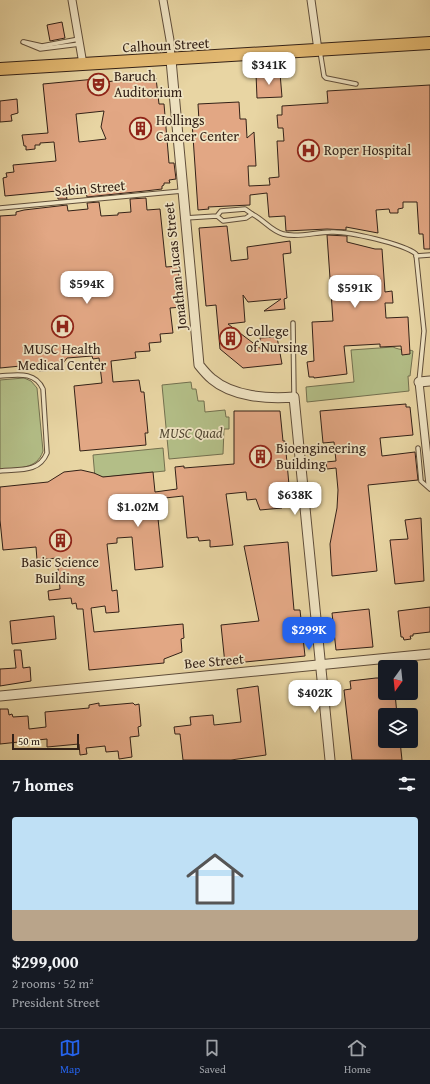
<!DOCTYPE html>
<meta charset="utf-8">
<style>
:root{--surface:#171b24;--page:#242831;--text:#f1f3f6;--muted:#9ea1a6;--line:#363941;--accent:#2563eb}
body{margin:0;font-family:"Gentium Book Plus",serif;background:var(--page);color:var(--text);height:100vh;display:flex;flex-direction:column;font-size:15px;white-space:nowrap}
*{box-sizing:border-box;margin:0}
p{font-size:13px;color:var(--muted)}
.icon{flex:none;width:22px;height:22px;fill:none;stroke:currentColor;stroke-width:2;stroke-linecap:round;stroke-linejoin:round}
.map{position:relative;height:760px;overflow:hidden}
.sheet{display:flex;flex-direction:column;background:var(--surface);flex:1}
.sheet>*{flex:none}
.needle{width:26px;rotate:195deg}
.controls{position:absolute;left:378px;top:660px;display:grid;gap:8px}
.controls a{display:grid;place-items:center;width:40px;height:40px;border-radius:4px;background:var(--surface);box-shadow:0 4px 16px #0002;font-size:20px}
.scale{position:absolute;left:12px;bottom:10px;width:67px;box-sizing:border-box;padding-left:4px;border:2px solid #332117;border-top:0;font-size:11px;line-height:14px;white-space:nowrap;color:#332117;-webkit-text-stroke:3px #f0e4c3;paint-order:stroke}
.price{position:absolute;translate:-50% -34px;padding:0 9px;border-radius:8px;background:#fff;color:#222;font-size:13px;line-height:26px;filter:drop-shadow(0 1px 2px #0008)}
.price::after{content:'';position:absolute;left:50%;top:24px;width:12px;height:9px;margin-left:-6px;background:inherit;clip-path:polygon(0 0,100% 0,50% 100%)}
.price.on{background:var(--accent);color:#fff}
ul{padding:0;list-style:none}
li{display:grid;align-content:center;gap:8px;height:212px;padding:0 12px}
li span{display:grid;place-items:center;height:124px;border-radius:4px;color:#555}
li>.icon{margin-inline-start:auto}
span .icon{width:72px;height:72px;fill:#fffc;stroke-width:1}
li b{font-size:17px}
h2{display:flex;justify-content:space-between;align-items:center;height:48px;padding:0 12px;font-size:17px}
.dock{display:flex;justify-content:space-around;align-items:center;height:56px;border-top:1px solid var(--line);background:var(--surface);font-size:11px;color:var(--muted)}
.dock a{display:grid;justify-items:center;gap:2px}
.dock .on{color:var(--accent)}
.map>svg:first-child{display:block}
</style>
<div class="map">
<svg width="430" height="760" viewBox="0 0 430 760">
<rect width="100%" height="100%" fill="#e8d5a3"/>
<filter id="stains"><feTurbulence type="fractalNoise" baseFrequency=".005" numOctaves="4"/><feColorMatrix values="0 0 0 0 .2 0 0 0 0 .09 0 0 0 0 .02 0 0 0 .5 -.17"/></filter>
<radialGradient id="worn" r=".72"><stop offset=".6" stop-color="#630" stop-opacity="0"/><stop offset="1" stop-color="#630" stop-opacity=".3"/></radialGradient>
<g fill="#b3be87" stroke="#73704f">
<path d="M393 347C401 351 409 349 413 351L410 376H408L409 391 307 402 306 387 354 382 351 350Z"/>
<path d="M24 378 31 381 37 388 43 451C37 470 17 468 0 469V380Z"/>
<path d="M191 382 192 389H196L198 401H204L205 412 225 410 226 417H229V429H224L223 454 169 459 162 385Z"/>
<path d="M163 448 165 471 95 478 93 455Z"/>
</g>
<g fill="#e2a784" stroke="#332117" fill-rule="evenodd">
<path d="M62 22 65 38 50 41 47 25Z"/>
<path d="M280 73 282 97 257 98 256 74Z"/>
<path d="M142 77V79L156 78 159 104H164L169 163H174L176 179 169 180 170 183H164V185L162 186V189L145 191 87 197 86 192 66 194 67 199H58L57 191 5 196 3 178 7 177 6 173 14 172 13 165 56 161 54 142 40 143V145H35V149L26 150V146H24L22 135 48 133 43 84 106 78V82ZM104 111 101 127 106 139 79 142 76 114Z"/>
<path d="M430 85V249H424L423 234H419L417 202H403V208L398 209V213H390L389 209 376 210 378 233 346 227V230L327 229 286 231 285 216 269 217 267 193 250 195V205L208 207 209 209 198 210 192 122 199 121 198 104 239 102 240 119H246L247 138 254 132 256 166H248L249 186 270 185 269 178 279 177 277 141H284L283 128H278L277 115H282V106L328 103 327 91Z"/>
<path d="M17 99 18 113 11 115 12 121 0 122V101Z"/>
<path d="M146 198 147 210 160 209 166 267 178 266 182 307 170 308 173 333 160 334 161 342 149 343 150 351 135 352 136 358 111 361 113 382 139 380 141 392H144L148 433H145L146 445 80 451 74 386 102 383 99 358 93 359 92 356 67 358 58 370 39 371 31 365 0 368V216L16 215V212L24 210 67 205 68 211 88 209 87 203 99 202 101 216 118 215V213L131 212 130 199Z"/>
<path d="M227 226 231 261 248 259 247 247 290 241 291 253 283 254 287 298 284 299 285 309 264 311 281 299 248 302 243 295 245 322 228 324 261 349 260 338 277 337 282 364 243 368 220 349 216 305 206 306 199 228Z"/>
<path d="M327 235 347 236V242L375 249H382L385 292 392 291 393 303H385L386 318 408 317 410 354 402 355 401 346 380 347V344L344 346 347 374 314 378V377H309L307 362 314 361 312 322 333 321Z"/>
<path d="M406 404V407H410L413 435 380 438 382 456 415 452 418 480 368 485 377 571 332 576 330 544 337 508 338 490 336 468 327 469 326 462 336 461 334 442 323 443 320 411Z"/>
<path d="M234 411H280L283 441H285L290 496 285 497V500L282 501V508L260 510 256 499 247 500 246 492 226 494 233 545 210 547V540L199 541 198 537 187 538 183 496 156 499 163 567 135 570 132 537 117 538V543L107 544 112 591 117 590 119 612 106 613 105 606 91 608 94 632 183 624 184 638 181 639 182 652 164 659V663L89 670 83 609H77L76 603 72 604 71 598 49 600 48 591 60 589 57 558 37 560 36 547 3 550 0 520V487L48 482 64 472 81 470 94 473 103 477 153 472 155 492 177 489 175 467 184 466V468L234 464Z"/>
<path d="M421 518 424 581 395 584 390 540 408 539 405 520Z"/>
<path d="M288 542 294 610H300L305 656 225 664 221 625 259 621 244 546Z"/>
<path d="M430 607V632L413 634V636H410L411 639 404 640 403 637H401L398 611Z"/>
<path d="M369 609 373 647 336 650 332 613Z"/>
<path d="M54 616 56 639 12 644 10 621Z"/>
<path d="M14 650H21L23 668 30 667 31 681 0 686V669L16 668Z"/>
<path d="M376 678H385V693H395L397 715H385V741H400L402 760H352L344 690 351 689 350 681Z"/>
<path d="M258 686 266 755 231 760H183L180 734H175L174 727 191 725 190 717 213 715 214 725 241 722 237 689Z"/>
<path d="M99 703V706L133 703 135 705 139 704 141 726 138 727 139 736 130 737 132 757 119 759 118 751 106 752 105 746 86 748 87 754 80 755 79 744 47 747V739L0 744V709H8L9 715 12 714 13 717 28 716 29 729 46 727 45 712 89 708V705Z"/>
</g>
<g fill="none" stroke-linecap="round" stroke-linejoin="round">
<defs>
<g id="service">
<path d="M23 42 40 49 80 44"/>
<path d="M24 42 42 46 79 39"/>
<path d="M320 51 324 76 326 78 356 84"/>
<path d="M0 208 182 191"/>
<path d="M252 214C263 219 271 231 283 234 297 238 316 232 331 232 348 231 404 244 416 254L424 331 419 382"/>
<path d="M185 218 217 216 223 221 246 218 252 214 245 209 221 211 217 216"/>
<path d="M416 256 430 255"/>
<path d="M293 323 294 396"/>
<path d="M0 376C17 375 35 371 43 389L47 453C39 473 18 469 0 471"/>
<path d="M418 448 421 481 430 489"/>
</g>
<g id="minor">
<path d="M72 0 83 64"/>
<path d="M163 0 170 40 171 60"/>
<path d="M311 0 318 50"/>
<path d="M419 382 430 485"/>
</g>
<g id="tertiary">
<path d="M171 60 199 365C203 370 207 375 212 379 233 397 268 399 294 397L330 760"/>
<path d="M419 382 430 381"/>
<path d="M0 696 430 654"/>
</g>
<path id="primary" d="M0 69 430 43"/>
</defs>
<use href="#service" stroke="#604e3a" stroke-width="5.5"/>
<use href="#minor" stroke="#604e3a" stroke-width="9"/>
<use href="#tertiary" stroke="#604e3a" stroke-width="11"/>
<use href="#primary" stroke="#332117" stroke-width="14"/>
<use href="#service" stroke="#f0e4c3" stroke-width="3.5"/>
<use href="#minor" stroke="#f0e4c3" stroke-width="7"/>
<use href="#tertiary" stroke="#f0e4c3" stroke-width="9"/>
<use href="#primary" stroke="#e4ba72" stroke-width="12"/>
</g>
<defs>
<symbol id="theatre-ring" viewBox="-11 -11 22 22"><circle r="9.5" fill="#f0e4c3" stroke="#8f2418" stroke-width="1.5"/><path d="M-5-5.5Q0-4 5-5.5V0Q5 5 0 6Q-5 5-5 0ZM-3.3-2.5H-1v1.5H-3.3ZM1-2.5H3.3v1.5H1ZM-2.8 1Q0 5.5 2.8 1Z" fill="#8f2418"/></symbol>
<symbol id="building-ring" viewBox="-11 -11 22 22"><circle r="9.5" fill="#f0e4c3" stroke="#8f2418" stroke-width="1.5"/><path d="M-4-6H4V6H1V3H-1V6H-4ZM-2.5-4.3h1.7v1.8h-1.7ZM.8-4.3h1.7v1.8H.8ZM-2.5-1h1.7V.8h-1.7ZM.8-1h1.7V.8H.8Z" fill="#8f2418"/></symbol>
<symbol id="hospital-ring" viewBox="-11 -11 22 22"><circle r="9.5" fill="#f0e4c3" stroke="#8f2418" stroke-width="1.5"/><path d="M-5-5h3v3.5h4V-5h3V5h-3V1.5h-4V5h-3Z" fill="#8f2418"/></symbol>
</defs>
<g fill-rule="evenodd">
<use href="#theatre-ring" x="86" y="72" width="25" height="25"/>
<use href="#building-ring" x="128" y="116" width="25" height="25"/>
<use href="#hospital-ring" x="296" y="138" width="25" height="25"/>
<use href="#hospital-ring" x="50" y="314" width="25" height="25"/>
<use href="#building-ring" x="218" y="326" width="25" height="25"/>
<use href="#building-ring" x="248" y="444" width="25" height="25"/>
<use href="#building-ring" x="48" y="528" width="25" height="25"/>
</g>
<g text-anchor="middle" stroke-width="3.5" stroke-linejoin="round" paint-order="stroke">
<g font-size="14" fill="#332117" stroke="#f0e4c3">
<text transform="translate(166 45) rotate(-3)" y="5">Calhoun Street</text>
<text transform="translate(90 188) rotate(-5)" y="5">Sabin Street</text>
<text transform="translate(175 266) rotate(-96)" y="5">Jonathan Lucas Street</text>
<text transform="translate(214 661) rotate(-5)" y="5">Bee Street</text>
</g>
<g font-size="14" fill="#332117" stroke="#f0e4c3" text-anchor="start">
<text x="114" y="81">Baruch<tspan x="114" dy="16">Auditorium</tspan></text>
<text x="156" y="125">Hollings<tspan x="156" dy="16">Cancer Center</tspan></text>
<text x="324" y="155">Roper Hospital</text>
<text x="246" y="336">College<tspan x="246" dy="16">of Nursing</tspan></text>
<text x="62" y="354" text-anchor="middle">MUSC Health<tspan x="62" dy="16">Medical Center</tspan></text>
<text x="276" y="453">Bioengineering<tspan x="276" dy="16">Building</tspan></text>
<text x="60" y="567" text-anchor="middle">Basic Science<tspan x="60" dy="16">Building</tspan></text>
</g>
<g font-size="14" font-style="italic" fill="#534833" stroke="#f0e4c3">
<text x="191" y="438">MUSC Quad</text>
</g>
</g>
<rect width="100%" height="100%" filter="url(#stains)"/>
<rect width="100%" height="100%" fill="url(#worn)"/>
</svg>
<div class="controls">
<a><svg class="needle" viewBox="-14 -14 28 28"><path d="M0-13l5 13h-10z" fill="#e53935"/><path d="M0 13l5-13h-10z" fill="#9ea1a6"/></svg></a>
<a><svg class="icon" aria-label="layers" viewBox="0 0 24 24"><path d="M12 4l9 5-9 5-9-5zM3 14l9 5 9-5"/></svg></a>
</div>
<div class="scale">50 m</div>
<b class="price" style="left:269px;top:86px">$341K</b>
<b class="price" style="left:87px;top:305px">$594K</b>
<b class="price" style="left:355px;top:309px">$591K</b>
<b class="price" style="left:295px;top:516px">$638K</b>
<b class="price" style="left:138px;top:528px">$1.02M</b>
<b class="price on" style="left:309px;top:651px">$299K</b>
<b class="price" style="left:315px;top:714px">$402K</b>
</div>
<section class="sheet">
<h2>7 homes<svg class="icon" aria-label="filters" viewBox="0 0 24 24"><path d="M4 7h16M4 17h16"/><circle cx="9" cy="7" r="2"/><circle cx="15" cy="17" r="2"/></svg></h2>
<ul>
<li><span style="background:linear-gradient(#bfe0f5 75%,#b9a48a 0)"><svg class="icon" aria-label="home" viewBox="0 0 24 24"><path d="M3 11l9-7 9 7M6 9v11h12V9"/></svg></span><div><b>$299,000</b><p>2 rooms · 52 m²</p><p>President Street</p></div></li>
</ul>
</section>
<nav class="dock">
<a class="on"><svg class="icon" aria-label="map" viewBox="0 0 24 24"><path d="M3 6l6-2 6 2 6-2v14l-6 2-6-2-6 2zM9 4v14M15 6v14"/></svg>Map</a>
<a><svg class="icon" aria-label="saved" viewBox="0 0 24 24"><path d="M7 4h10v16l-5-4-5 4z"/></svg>Saved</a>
<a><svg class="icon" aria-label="home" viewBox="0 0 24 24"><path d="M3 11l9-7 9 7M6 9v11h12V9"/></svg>Home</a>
</nav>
